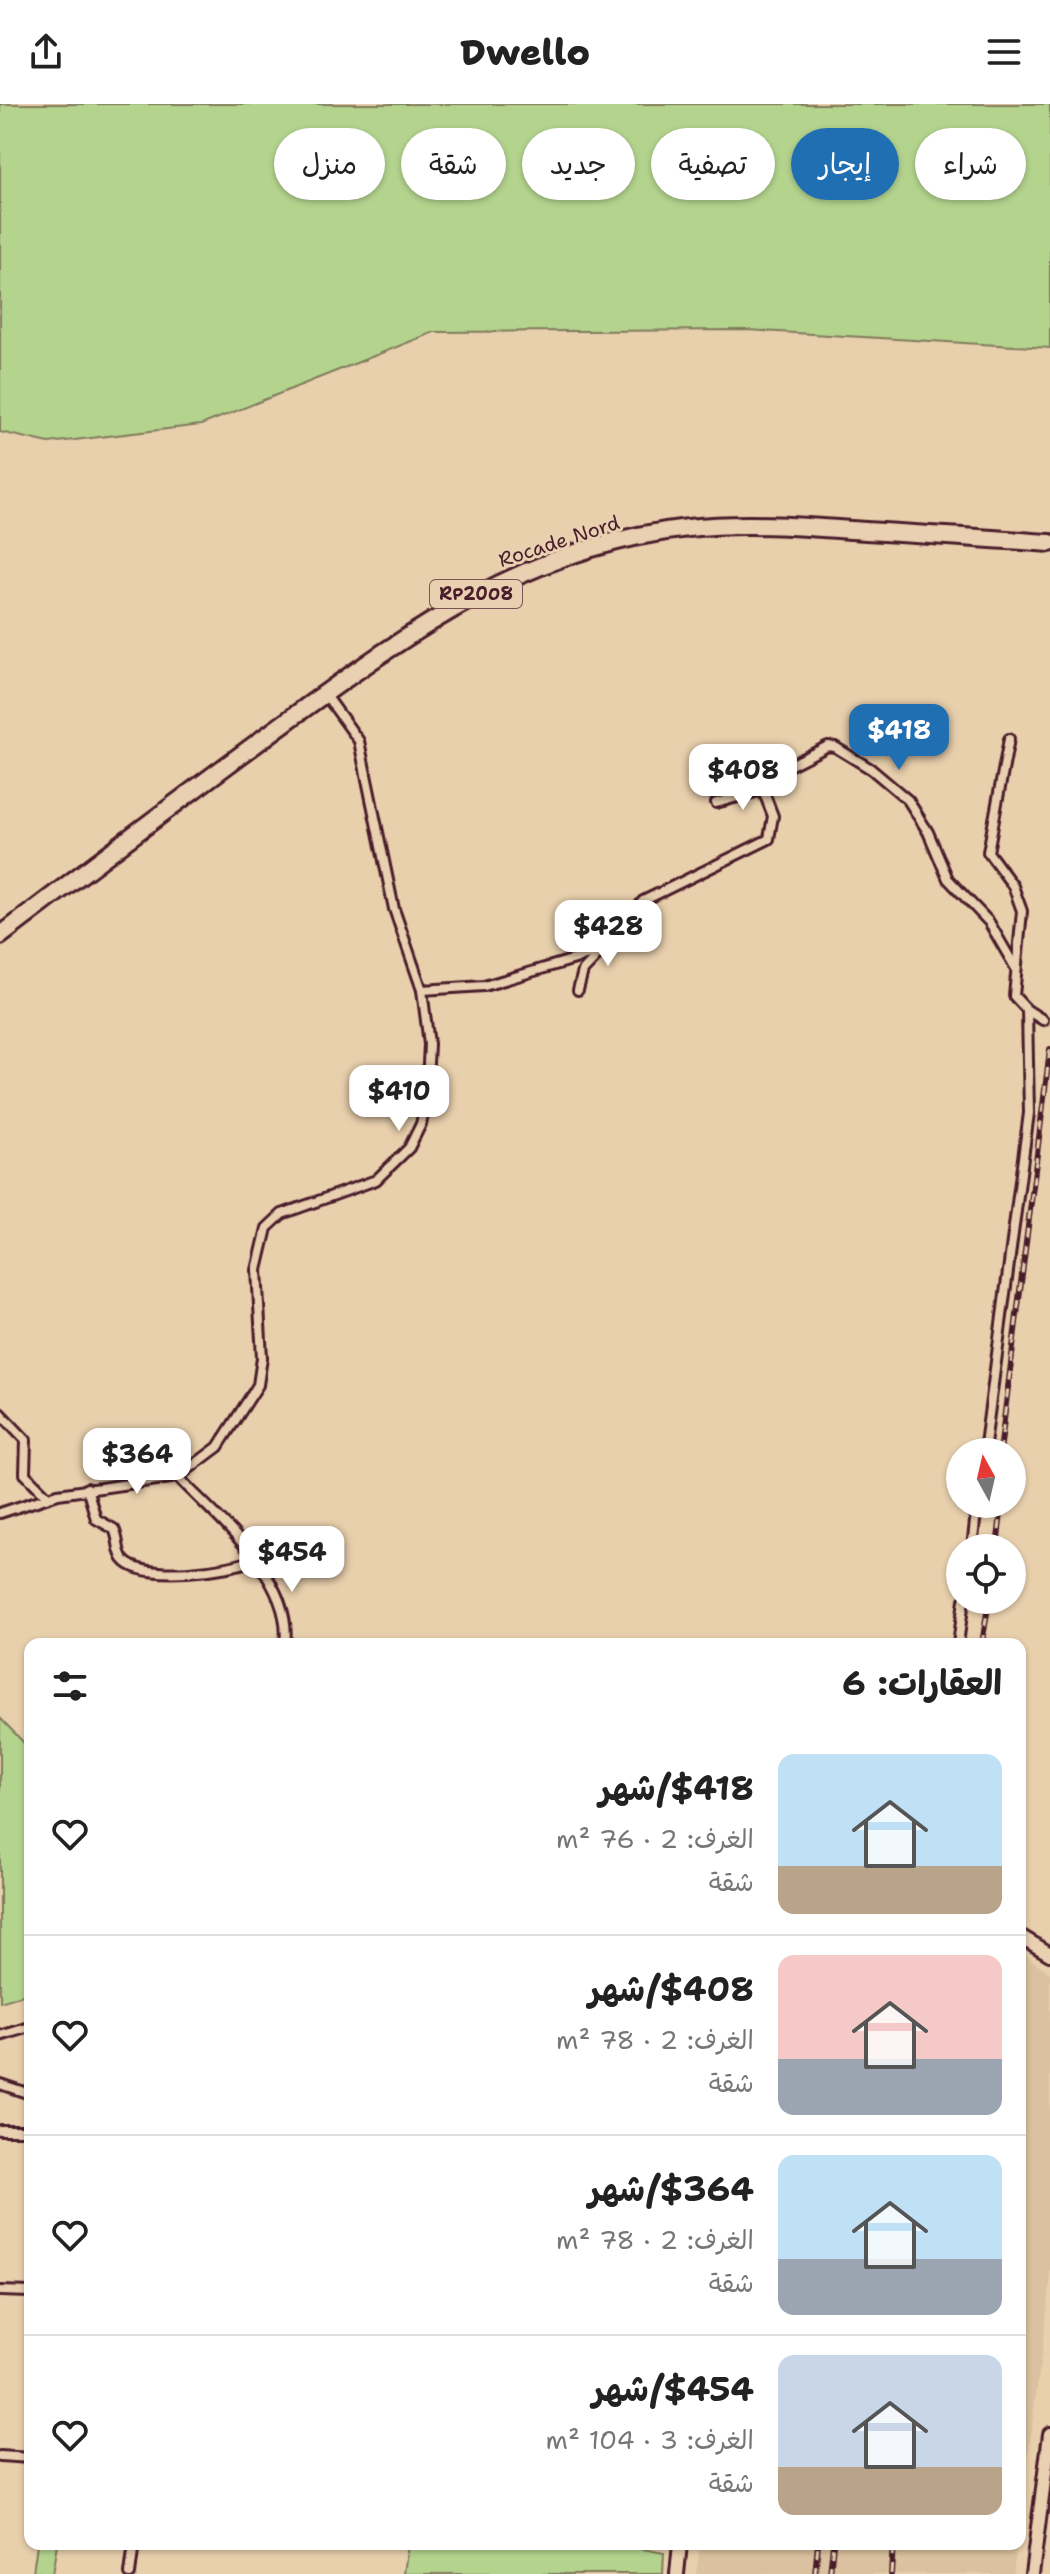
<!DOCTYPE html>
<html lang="ar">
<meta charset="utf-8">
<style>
:root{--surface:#fff;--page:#f2f2f2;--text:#222;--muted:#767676;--line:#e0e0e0;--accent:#1f6fb2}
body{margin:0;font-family:"Shantell Sans","Playpen Sans Arabic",sans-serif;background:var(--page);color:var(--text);direction:rtl;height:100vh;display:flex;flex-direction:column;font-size:30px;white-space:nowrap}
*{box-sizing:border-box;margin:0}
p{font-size:26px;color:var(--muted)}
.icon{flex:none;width:44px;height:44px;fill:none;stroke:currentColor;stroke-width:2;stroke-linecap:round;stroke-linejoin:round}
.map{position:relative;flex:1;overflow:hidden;direction:ltr}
.sheet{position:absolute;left:24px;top:1534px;width:1002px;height:912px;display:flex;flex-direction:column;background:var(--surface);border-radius:16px;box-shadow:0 2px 6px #0004;direction:rtl}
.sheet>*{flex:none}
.banner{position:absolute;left:24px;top:24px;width:1002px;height:72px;direction:rtl;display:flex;gap:16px}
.needle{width:52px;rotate:352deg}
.fabs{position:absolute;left:946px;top:1334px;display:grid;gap:16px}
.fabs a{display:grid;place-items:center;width:80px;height:80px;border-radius:50%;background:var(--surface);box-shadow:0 2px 6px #0004;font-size:40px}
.price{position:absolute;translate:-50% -68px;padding:0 18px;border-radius:16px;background:#fff;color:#222;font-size:26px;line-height:52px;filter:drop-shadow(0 2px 4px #0008)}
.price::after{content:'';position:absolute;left:50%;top:48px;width:24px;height:18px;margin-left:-12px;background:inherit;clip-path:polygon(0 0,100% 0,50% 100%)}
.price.selected{background:var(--accent);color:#fff}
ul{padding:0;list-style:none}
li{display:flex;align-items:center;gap:24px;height:200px;padding:0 24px}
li+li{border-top:2px solid var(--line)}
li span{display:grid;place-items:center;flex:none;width:224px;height:160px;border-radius:16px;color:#555}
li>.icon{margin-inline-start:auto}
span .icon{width:96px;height:96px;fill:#fffc;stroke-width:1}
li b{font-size:34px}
h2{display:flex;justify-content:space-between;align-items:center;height:96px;padding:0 24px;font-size:34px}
.pill{padding:0 28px;border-radius:36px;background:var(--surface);box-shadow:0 2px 6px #0004;font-size:28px;line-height:72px}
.pill.selected{background:var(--accent);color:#fff}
header{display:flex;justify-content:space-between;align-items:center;height:104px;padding:0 24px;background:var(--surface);font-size:36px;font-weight:800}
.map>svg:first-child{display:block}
</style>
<header><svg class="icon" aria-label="menu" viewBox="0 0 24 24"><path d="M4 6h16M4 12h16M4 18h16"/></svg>Dwello<svg class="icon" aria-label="share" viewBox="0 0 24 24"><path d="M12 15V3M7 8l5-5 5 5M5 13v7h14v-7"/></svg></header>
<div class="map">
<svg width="1050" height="2470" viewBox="0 0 1050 2470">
<rect width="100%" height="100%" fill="#e9d0ad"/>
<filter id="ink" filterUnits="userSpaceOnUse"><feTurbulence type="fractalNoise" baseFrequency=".0125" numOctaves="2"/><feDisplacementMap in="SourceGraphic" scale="16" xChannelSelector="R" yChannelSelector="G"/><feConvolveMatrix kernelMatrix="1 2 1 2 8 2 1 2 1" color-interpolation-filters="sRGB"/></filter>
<g filter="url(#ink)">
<g fill="#dbc19f">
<path d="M1020 1847 1050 1869V2183L1020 2414Z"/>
<path d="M700 2440H1017L1013 2470H696Z"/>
</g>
<g fill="#b4d48e" stroke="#7f7a5c" stroke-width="2">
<path d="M0 0H1050V244L746 226 434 228 201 321 49 339 0 328Z"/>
<path d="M0 1614 30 1645V1889L0 1898Z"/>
<path d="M37 2440H57L52 2470 33 2468Z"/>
<path d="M408 2440H617L664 2449 663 2470H404Z"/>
</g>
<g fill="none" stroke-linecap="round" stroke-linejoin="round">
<path stroke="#c9ad93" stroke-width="8" stroke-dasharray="8 4" stroke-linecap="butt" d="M1043 916 1050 925"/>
<defs>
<g id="street">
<path d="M716 699 763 686"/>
<path d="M422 886 484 882 592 850 611 837 643 797 769 735 773 712 763 686 767 673 828 642 835 643 871 665 908 696 928 728 948 775 989 818 1015 863"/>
<path d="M578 886 583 867 602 847"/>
<path d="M1027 906 1043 916"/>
<path d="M0 1309 26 1336 25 1370 47 1392"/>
<path d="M984 1348 1029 1009 1027 906 1014 892 1022 807 1013 782 988 748 1009 635"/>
<path d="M178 1373 218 1343 258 1281 262 1254 257 1166 267 1124 282 1110 376 1076 409 1044 421 1020 426 998 429 940 422 886 394 805 359 637 325 590"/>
<path d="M87 1384 96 1415 114 1425C119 1434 117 1447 123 1455 140 1479 232 1466 256 1455"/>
<path d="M0 1409 58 1390 178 1373C218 1415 294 1476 285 1540"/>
<path d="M972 1444 977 1400"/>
<path d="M958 1540 964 1496"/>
<path d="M0 1932 30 1923"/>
<path d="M0 1980 30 1990"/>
<path d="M0 2026H30"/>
<path d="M0 2187 30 2188"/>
<path d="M0 2352 30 2354"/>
<path d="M130 2470 134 2440"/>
</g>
<g id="secondary">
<path d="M1020 1832 1050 1850"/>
<path d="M677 2470 680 2440"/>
<path d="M1032 2470 1050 2330"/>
</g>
<path id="highway" d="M0 832C92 762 183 693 276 625 407 530 522 443 688 424 742 418 797 422 851 426 917 430 984 434 1050 439"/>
</defs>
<use href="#street" stroke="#4a1f2b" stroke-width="14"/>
<use href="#secondary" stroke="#4a1f2b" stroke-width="18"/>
<use href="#highway" stroke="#4a1f2b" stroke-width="22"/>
<use href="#street" stroke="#e9d0b1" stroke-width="8"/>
<use href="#secondary" stroke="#e9d0b1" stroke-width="12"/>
<use href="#highway" stroke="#e9d0b1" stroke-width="16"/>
<defs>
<g id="rail">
<path d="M1000 1348 1050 945"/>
<path d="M997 1444 1002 1400"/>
<path d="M982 1540 989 1496"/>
<path d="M815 2470 818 2440"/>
<path d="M830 2470 833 2440"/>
<path d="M891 2470 893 2440"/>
</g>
</defs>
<use href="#rail" stroke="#4a1f2b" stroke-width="6"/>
<use href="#rail" stroke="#e9d0b1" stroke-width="3" stroke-dasharray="9" stroke-linecap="butt"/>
</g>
</g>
<g text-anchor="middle" stroke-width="6" stroke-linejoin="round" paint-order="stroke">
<rect fill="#e9d0b1" stroke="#7a5453" stroke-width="2" x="430" y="476" width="92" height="28" rx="6"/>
<g font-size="18" font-weight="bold" fill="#4a1f2b">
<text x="476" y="496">RP2008</text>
</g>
<g font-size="20" fill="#4a1f2b" stroke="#e9d0b1">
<text transform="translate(559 437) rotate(-18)" y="7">Rocade Nord</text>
</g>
</g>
</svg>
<div class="fabs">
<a><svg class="needle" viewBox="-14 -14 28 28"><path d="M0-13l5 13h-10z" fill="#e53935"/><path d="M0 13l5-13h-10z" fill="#767676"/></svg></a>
<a><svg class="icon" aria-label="locate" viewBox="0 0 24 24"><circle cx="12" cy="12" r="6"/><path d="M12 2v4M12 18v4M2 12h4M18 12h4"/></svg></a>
</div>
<b class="price selected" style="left:899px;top:668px">$418</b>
<b class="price" style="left:743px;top:708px">$408</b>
<b class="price" style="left:608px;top:864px">$428</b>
<b class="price" style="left:399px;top:1029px">$410</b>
<b class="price" style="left:137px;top:1392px">$364</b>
<b class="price" style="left:292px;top:1490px">$454</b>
<div class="banner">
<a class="pill">شراء</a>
<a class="pill selected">إيجار</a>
<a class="pill">تصفية</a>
<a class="pill">جديد</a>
<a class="pill">شقة</a>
<a class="pill">منزل</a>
</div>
<section class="sheet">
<h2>العقارات: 6<svg class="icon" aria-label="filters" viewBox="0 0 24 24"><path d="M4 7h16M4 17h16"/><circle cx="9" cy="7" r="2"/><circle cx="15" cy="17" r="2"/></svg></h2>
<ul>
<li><span style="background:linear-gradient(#bfe0f5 70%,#b9a48a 0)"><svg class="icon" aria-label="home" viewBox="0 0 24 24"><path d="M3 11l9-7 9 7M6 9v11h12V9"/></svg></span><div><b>$418/شهر</b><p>الغرف: 2 · 76 m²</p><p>شقة</p></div><svg class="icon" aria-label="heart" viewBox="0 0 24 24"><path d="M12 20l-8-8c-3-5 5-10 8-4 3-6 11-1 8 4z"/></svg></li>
<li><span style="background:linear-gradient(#f6c9c9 65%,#9aa5b1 0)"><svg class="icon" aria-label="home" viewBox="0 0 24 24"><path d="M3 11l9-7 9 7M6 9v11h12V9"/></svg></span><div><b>$408/شهر</b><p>الغرف: 2 · 78 m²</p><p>شقة</p></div><svg class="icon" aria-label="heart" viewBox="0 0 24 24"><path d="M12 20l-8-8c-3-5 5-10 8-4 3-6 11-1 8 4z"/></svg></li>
<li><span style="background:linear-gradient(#bfe0f5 65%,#9aa5b1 0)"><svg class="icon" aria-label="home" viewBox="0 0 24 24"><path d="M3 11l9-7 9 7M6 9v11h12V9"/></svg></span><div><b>$364/شهر</b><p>الغرف: 2 · 78 m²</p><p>شقة</p></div><svg class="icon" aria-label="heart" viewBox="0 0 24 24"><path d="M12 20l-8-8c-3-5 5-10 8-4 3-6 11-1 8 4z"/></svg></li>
<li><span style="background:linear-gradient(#c9d6e8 70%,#b9a48a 0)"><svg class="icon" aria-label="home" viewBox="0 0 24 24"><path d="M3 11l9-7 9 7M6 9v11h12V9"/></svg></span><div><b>$454/شهر</b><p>الغرف: 3 · 104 m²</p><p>شقة</p></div><svg class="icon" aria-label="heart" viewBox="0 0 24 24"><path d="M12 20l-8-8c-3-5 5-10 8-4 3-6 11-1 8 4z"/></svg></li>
</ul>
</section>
</div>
